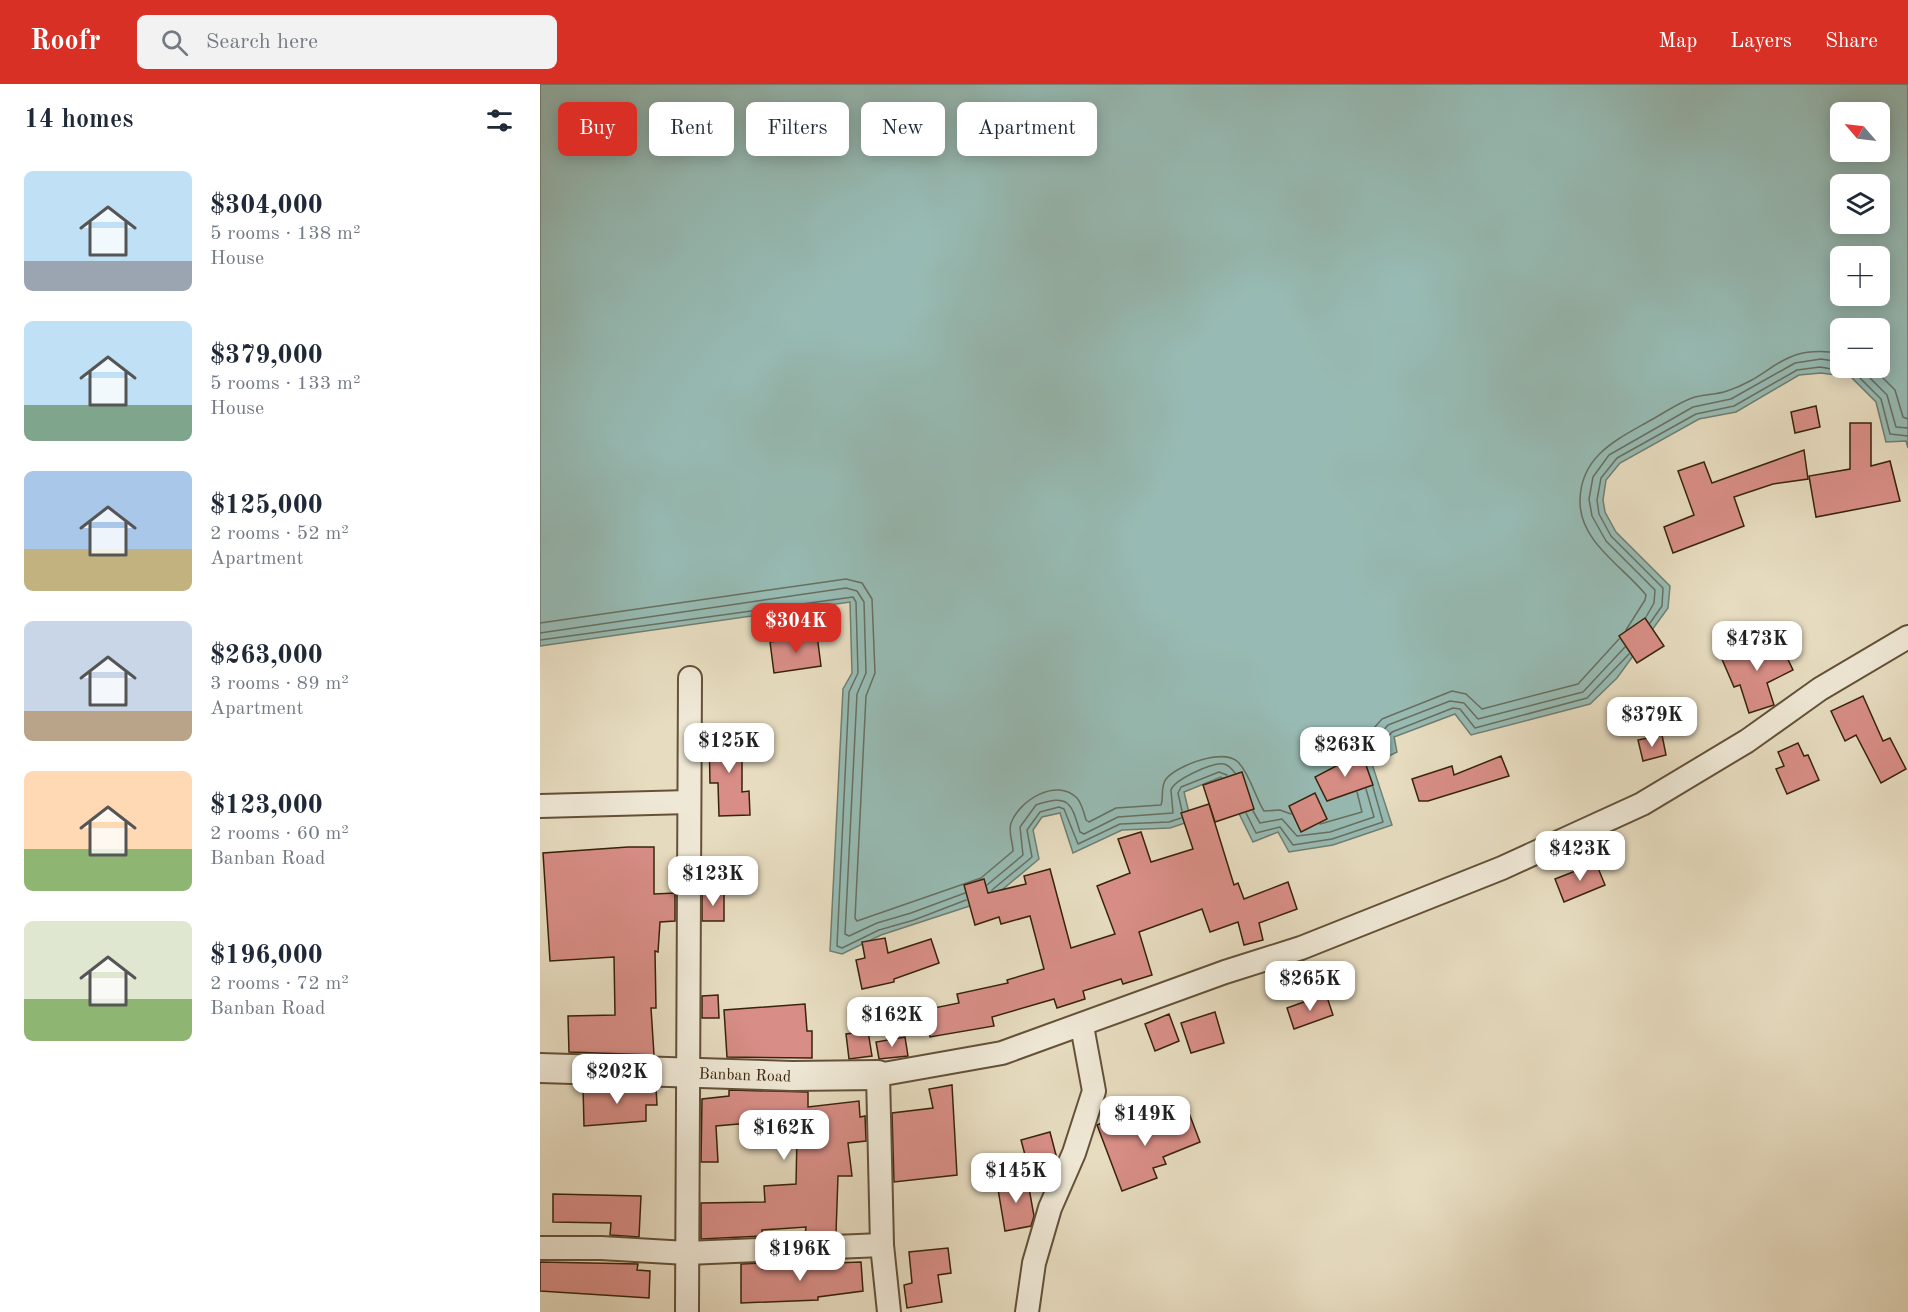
<!DOCTYPE html>
<meta charset="utf-8">
<style>
:root{--surface:#fff;--page:#f2f2f3;--text:#1f2937;--muted:#747a83;--accent:#d93025}
body{margin:0;font-family:"Old Standard TT",serif;background:var(--page);color:var(--text);height:100vh;display:flex;flex-direction:column;font-size:22px;white-space:nowrap}
*{box-sizing:border-box;margin:0}
p{font-size:20px;color:var(--muted)}
.icon{flex:none;width:33px;height:33px;fill:none;stroke:currentColor;stroke-width:2;stroke-linecap:round;stroke-linejoin:round}
.map{position:relative;flex:1;overflow:hidden}
.panel{display:flex;flex-direction:column;background:var(--surface);width:540px}
.panel>*{flex:none}
.banner{position:absolute;left:18px;top:18px;width:570px;height:54px;display:flex;gap:12px}
.needle{width:39px;rotate:298deg}
.controls{position:absolute;left:1290px;top:18px;display:grid;gap:12px}
.controls a{display:grid;place-items:center;width:60px;height:60px;border-radius:9px;background:var(--surface);box-shadow:0 3px 15px #0003;font-size:30px}
.price{position:absolute;translate:-50% -51px;padding:0 14px;border-radius:12px;background:#fff;color:#222;font-size:20px;line-height:39px;filter:drop-shadow(0 2px 3px #0008)}
.price::after{content:'';position:absolute;left:50%;top:36px;width:18px;height:14px;margin-left:-9px;background:inherit;clip-path:polygon(0 0,100% 0,50% 100%)}
.price.on{background:var(--accent);color:#fff}
ul{padding:0;list-style:none}
li{display:flex;align-items:center;gap:18px;height:150px;padding:0 24px}
li span{display:grid;place-items:center;flex:none;width:168px;height:120px;border-radius:9px;color:#555}
li>.icon{margin-inline-start:auto}
span .icon{width:72px;height:72px;fill:#fffc;stroke-width:1}
li b{font-size:26px}
h2{display:flex;justify-content:space-between;align-items:center;height:72px;padding:0 24px;font-size:26px}
.tag{padding:0 21px;border-radius:9px;background:var(--surface);box-shadow:0 3px 15px #0003;font-size:21px;line-height:54px}
.tag.on{background:var(--accent);color:#fff}
header{display:flex;align-items:center;gap:36px;box-sizing:border-box;height:84px;padding:0 30px;background:var(--accent);color:#fff}
header strong{font-size:28px}
nav{display:flex;gap:33px;margin-inline-start:auto;font-size:21px}
.search{width:420px;height:54px;background:var(--page);display:flex;align-items:center;gap:15px;box-sizing:border-box;padding:0 21px;border-radius:9px;color:var(--muted);font-size:22px}
main{display:flex;flex:1;min-height:0}
.map>svg:first-child{display:block}
</style>
<header>
<strong>Roofr</strong>
<div class="search"><svg class="icon" aria-label="search" viewBox="0 0 24 24"><circle cx="10" cy="10" r="6"/><path d="M15 15l6 6"/></svg>Search here</div>
<nav><a>Map</a><a>Layers</a><a>Share</a></nav>
</header>
<main>
<section class="panel">
<h2>14 homes<svg class="icon" aria-label="filters" viewBox="0 0 24 24"><path d="M4 7h16M4 17h16"/><circle cx="9" cy="7" r="2"/><circle cx="15" cy="17" r="2"/></svg></h2>
<ul>
<li><span style="background:linear-gradient(#bfe0f5 75%,#9aa5b1 0)"><svg class="icon" aria-label="home" viewBox="0 0 24 24"><path d="M3 11l9-7 9 7M6 9v11h12V9"/></svg></span><div><b>$304,000</b><p>5 rooms · 138 m²</p><p>House</p></div></li>
<li><span style="background:linear-gradient(#bfe0f5 70%,#7fa58c 0)"><svg class="icon" aria-label="home" viewBox="0 0 24 24"><path d="M3 11l9-7 9 7M6 9v11h12V9"/></svg></span><div><b>$379,000</b><p>5 rooms · 133 m²</p><p>House</p></div></li>
<li><span style="background:linear-gradient(#a9c7e8 65%,#c2b280 0)"><svg class="icon" aria-label="home" viewBox="0 0 24 24"><path d="M3 11l9-7 9 7M6 9v11h12V9"/></svg></span><div><b>$125,000</b><p>2 rooms · 52 m²</p><p>Apartment</p></div></li>
<li><span style="background:linear-gradient(#c9d6e8 75%,#b9a48a 0)"><svg class="icon" aria-label="home" viewBox="0 0 24 24"><path d="M3 11l9-7 9 7M6 9v11h12V9"/></svg></span><div><b>$263,000</b><p>3 rooms · 89 m²</p><p>Apartment</p></div></li>
<li><span style="background:linear-gradient(#ffd9b3 65%,#8fb573 0)"><svg class="icon" aria-label="home" viewBox="0 0 24 24"><path d="M3 11l9-7 9 7M6 9v11h12V9"/></svg></span><div><b>$123,000</b><p>2 rooms · 60 m²</p><p>Banban Road</p></div></li>
<li><span style="background:linear-gradient(#dfe7d0 65%,#8fb573 0)"><svg class="icon" aria-label="home" viewBox="0 0 24 24"><path d="M3 11l9-7 9 7M6 9v11h12V9"/></svg></span><div><b>$196,000</b><p>2 rooms · 72 m²</p><p>Banban Road</p></div></li>
</ul>
</section>
<div class="map">
<svg width="1368" height="1228" viewBox="0 0 1368 1228">
<rect width="100%" height="100%" fill="#e7dcc0"/>
<filter id="stains"><feTurbulence type="fractalNoise" baseFrequency=".00333" numOctaves="4"/><feColorMatrix values="0 0 0 0 .2 0 0 0 0 .09 0 0 0 0 .02 0 0 0 .5 -.17"/></filter>
<radialGradient id="worn" r=".72"><stop offset=".6" stop-color="#630" stop-opacity="0"/><stop offset="1" stop-color="#630" stop-opacity=".3"/></radialGradient>
<path fill="#97bbb4" stroke="#717e70" stroke-width="1.5" fill-rule="evenodd" d="M0 0H1368V364L1366 357 1346 358 1336 318 1311 293 1281 289 1259 291 1196 328 1159 335 1080 379 1066 396 1063 416 1065 428 1076 448 1130 502 1128 524 1077 594 1050 620 931 651 915 630 854 653 857 668 832 680 852 741 793 761 749 768 738 748 713 758 681 693 644 708 651 737 630 744 582 746 533 769 520 729 502 733 493 746 499 775 451 815 341 851 302 870 290 867 303 605 312 589 310 518 0 562ZM1300 28H1340V68H1300ZM1300 100H1340V140H1300ZM1300 172H1340V212H1300ZM1300 244H1340V284H1300Z"/>
<g fill="none" stroke-linecap="round" stroke-linejoin="round">
<g stroke="#686f60" stroke-width="1.5">
<path d="M1320 284 1347 311 1356 343 1368 344"/>
<path d="M1333 284 1355 306 1363 333 1368 335"/>
<path d="M1106 533 1114 519 1115 506 1066 457 1052 432 1049 415 1053 393 1069 371 1153 323 1191 315 1255 279 1281 275 1300 278"/>
<path d="M0 539 306 495 322 499 332 515 335 589 326 612 315 834 317 837 441 794 473 767C473 758 468 749 471 739 479 717 516 693 537 714 542 720 544 729 546 736L549 738 576 724 621 721C624 713 620 703 626 695 637 681 684 664 698 678 710 690 715 713 724 727L740 726 751 730"/>
<path d="M1110 539 1122 522 1123 504 1071 452 1059 430 1057 416 1061 394 1077 374 1156 330 1194 322 1257 286 1280 283 1315 289 1341 315 1350 350 1368 352"/>
<path d="M1086 546 1105 516 1106 511C1083 482 1039 458 1040 416 1041 371 1078 355 1111 336 1124 329 1138 319 1152 314 1163 310 1176 311 1187 307 1236 291 1239 260 1300 269"/>
<path d="M0 549 306 504 317 507 324 518 326 589 317 610 305 850 309 852 337 839 371 829 425 809"/>
<path d="M0 556 313 513 316 518 318 589 309 608 297 862 302 864 339 846 374 836 426 816"/>
<path d="M824 670 840 661 841 649 848 641 910 617 924 619 938 635 1043 608 1085 563"/>
<path d="M811 672 818 663 831 655 834 644 842 635 912 607 926 610 942 625 1038 600 1079 555"/>
<path d="M827 678 849 665 848 653 852 648 913 624 920 625 935 644 1047 614 1089 570"/>
<path d="M642 727 638 709 641 703 679 688 687 691"/>
<path d="M713 727 720 739 742 735 757 752 790 748 834 733 826 705"/>
<path d="M706 729 716 749 740 743 753 761 792 755 843 738 833 703"/>
<path d="M780 740 822 728 817 708"/>
<path d="M447 801 483 771 480 743 496 721C529 710 531 718 540 748L544 750 578 733 633 729 631 706C634 696 672 678 684 680 689 681 692 685 695 689"/>
<path d="M452 806 492 773 487 746 500 728 519 723 524 725 538 760 580 740 629 738 641 734"/>
</g>
</g>
<g fill="#d88e86" stroke="#38230b" stroke-width="1.5">
<path d="M1276 322 1280 343 1255 349 1251 328Z"/>
<path d="M1310 339H1331V382L1350 377 1360 417 1276 433 1269 392 1310 385Z"/>
<path d="M1264 366 1268 395 1233 400 1194 413 1204 442 1133 469 1124 443 1154 431 1138 387 1164 378 1172 399Z"/>
<path d="M1105 534 1124 562 1097 579 1079 552Z"/>
<path d="M277 551 281 582 234 589 230 558Z"/>
<path d="M1237 553 1253 586 1227 599 1234 621 1209 629 1200 601 1194 603 1181 573 1210 560 1213 566Z"/>
<path d="M1323 612 1343 657 1350 654 1366 685 1341 699 1316 651 1305 657 1291 627Z"/>
<path d="M202 650V708L209 707 210 731 179 732 178 699H170L169 651Z"/>
<path d="M1122 651 1126 671 1103 677 1098 656Z"/>
<path d="M1258 659 1264 672 1268 671 1279 696 1247 710 1236 685 1244 682 1238 668Z"/>
<path d="M822 670 833 701 787 717 775 693 802 679 801 677Z"/>
<path d="M961 672 969 692 888 717H879L872 695 912 682 914 691Z"/>
<path d="M702 688 714 725 675 738 663 701Z"/>
<path d="M775 709 787 735 761 748 749 722Z"/>
<path d="M669 720 694 801 698 799 704 815 748 798 757 825 719 839 723 856 704 861 698 838 670 848 662 825 599 848 612 891 583 900 581 895 543 907 545 915 517 924 514 915 452 933 454 942 390 953 384 926 419 919 417 910 468 899 467 896 504 885 490 832 461 840 459 833 435 841 424 801 444 795 448 809 486 800 484 792 510 785 531 864 575 850 557 802 590 789 578 755 601 748 611 778 653 765 641 729Z"/>
<path d="M88 763H114V810L135 809V837L120 838 118 868 115 867 116 924H111L114 971 29 968 28 932 75 931 74 873 10 877 3 769Z"/>
<path d="M1056 779 1065 801 1024 818 1015 795Z"/>
<rect x="162" y="809" width="22" height="28"/>
<path d="M345 854 348 869 391 855 399 879 354 895V898L322 905 316 876 325 874 322 858Z"/>
<path d="M786 910 793 931 754 945 747 924Z"/>
<path d="M178 911 179 934H162V912Z"/>
<path d="M265 920 267 947H272V974L187 973 184 926Z"/>
<path d="M675 928 684 959 651 969 641 939Z"/>
<path d="M629 930 639 957 615 967 605 940Z"/>
<path d="M328 947 332 972 309 975 306 950Z"/>
<path d="M365 953 368 972 339 975 336 958Z"/>
<path d="M412 1001 417 1091 354 1098 352 1029 393 1024 389 1005Z"/>
<path d="M43 1002 116 1004 117 1021H106V1037L44 1042Z"/>
<path d="M189 1006 268 1008V1023L319 1017 320 1033 325 1032 326 1057 308 1059 312 1092H298L296 1149 265 1151 266 1143 222 1146V1152L161 1155V1119L225 1118 224 1102 256 1100 257 1051 221 1052V1038L176 1042 178 1078H161L162 1015 189 1012Z"/>
<path d="M649 1029 660 1058 623 1073 626 1080 613 1084 617 1094 582 1107 557 1041 580 1032 584 1045 597 1040 599 1046Z"/>
<path d="M510 1048 517 1075 488 1082 481 1056Z"/>
<path d="M487 1093 494 1132 491 1142 465 1147 457 1099Z"/>
<path d="M13 1110 101 1112 99 1153 70 1151 71 1139 13 1138Z"/>
<path d="M408 1164 411 1189 398 1191 402 1218 367 1224 364 1201 372 1199 369 1168Z"/>
<path d="M295 1176V1179L321 1178 323 1207 278 1213V1216L201 1219V1180L222 1179V1185L264 1184 265 1178Z"/>
<path d="M0 1178 98 1180 97 1186 110 1187 109 1214 0 1207Z"/>
</g>
<g fill="none" stroke-linecap="round" stroke-linejoin="round">
<defs>
<g id="minor">
<path d="M0 722 149 718"/>
<path d="M0 1164H61L147 1169 342 1161"/>
<path d="M147 1228 150 594"/>
<path d="M349 1228 342 1161 338 991 462 969 685 888 761 864 962 784 1102 720 1207 657 1280 605 1368 553"/>
<path d="M487 1228 494 1179 510 1124 534 1069 554 1007 542 942"/>
</g>
<path id="tertiary" d="M0 984 252 992 338 991"/>
</defs>
<use href="#minor" stroke="#645138" stroke-width="26"/>
<use href="#tertiary" stroke="#645138" stroke-width="32"/>
<use href="#minor" stroke="#efe8d6" stroke-width="22"/>
<use href="#tertiary" stroke="#efe8d6" stroke-width="28"/>
</g>
<g text-anchor="middle" stroke-width="4.5" stroke-linejoin="round" paint-order="stroke">
<g font-size="16" fill="#38230b" stroke="#efe8d6">
<text transform="translate(205 990) rotate(2)" y="6">Banban Road</text>
</g>
</g>
<rect width="100%" height="100%" filter="url(#stains)"/>
<rect width="100%" height="100%" fill="url(#worn)"/>
</svg>
<div class="controls">
<a><svg class="needle" viewBox="-14 -14 28 28"><path d="M0-13l5 13h-10z" fill="#e53935"/><path d="M0 13l5-13h-10z" fill="#747a83"/></svg></a>
<a><svg class="icon" aria-label="layers" viewBox="0 0 24 24"><path d="M12 4l9 5-9 5-9-5zM3 14l9 5 9-5"/></svg></a>
<a>+</a>
<a>−</a>
</div>
<b class="price on" style="left:256px;top:570px">$304K</b>
<b class="price" style="left:1217px;top:588px">$473K</b>
<b class="price" style="left:1112px;top:664px">$379K</b>
<b class="price" style="left:189px;top:690px">$125K</b>
<b class="price" style="left:805px;top:694px">$263K</b>
<b class="price" style="left:1040px;top:798px">$423K</b>
<b class="price" style="left:173px;top:823px">$123K</b>
<b class="price" style="left:770px;top:928px">$265K</b>
<b class="price" style="left:352px;top:964px">$162K</b>
<b class="price" style="left:77px;top:1021px">$202K</b>
<b class="price" style="left:605px;top:1063px">$149K</b>
<b class="price" style="left:244px;top:1077px">$162K</b>
<b class="price" style="left:476px;top:1120px">$145K</b>
<b class="price" style="left:260px;top:1198px">$196K</b>
<div class="banner">
<a class="tag on">Buy</a>
<a class="tag">Rent</a>
<a class="tag">Filters</a>
<a class="tag">New</a>
<a class="tag">Apartment</a>
</div>
</div>
</main>
